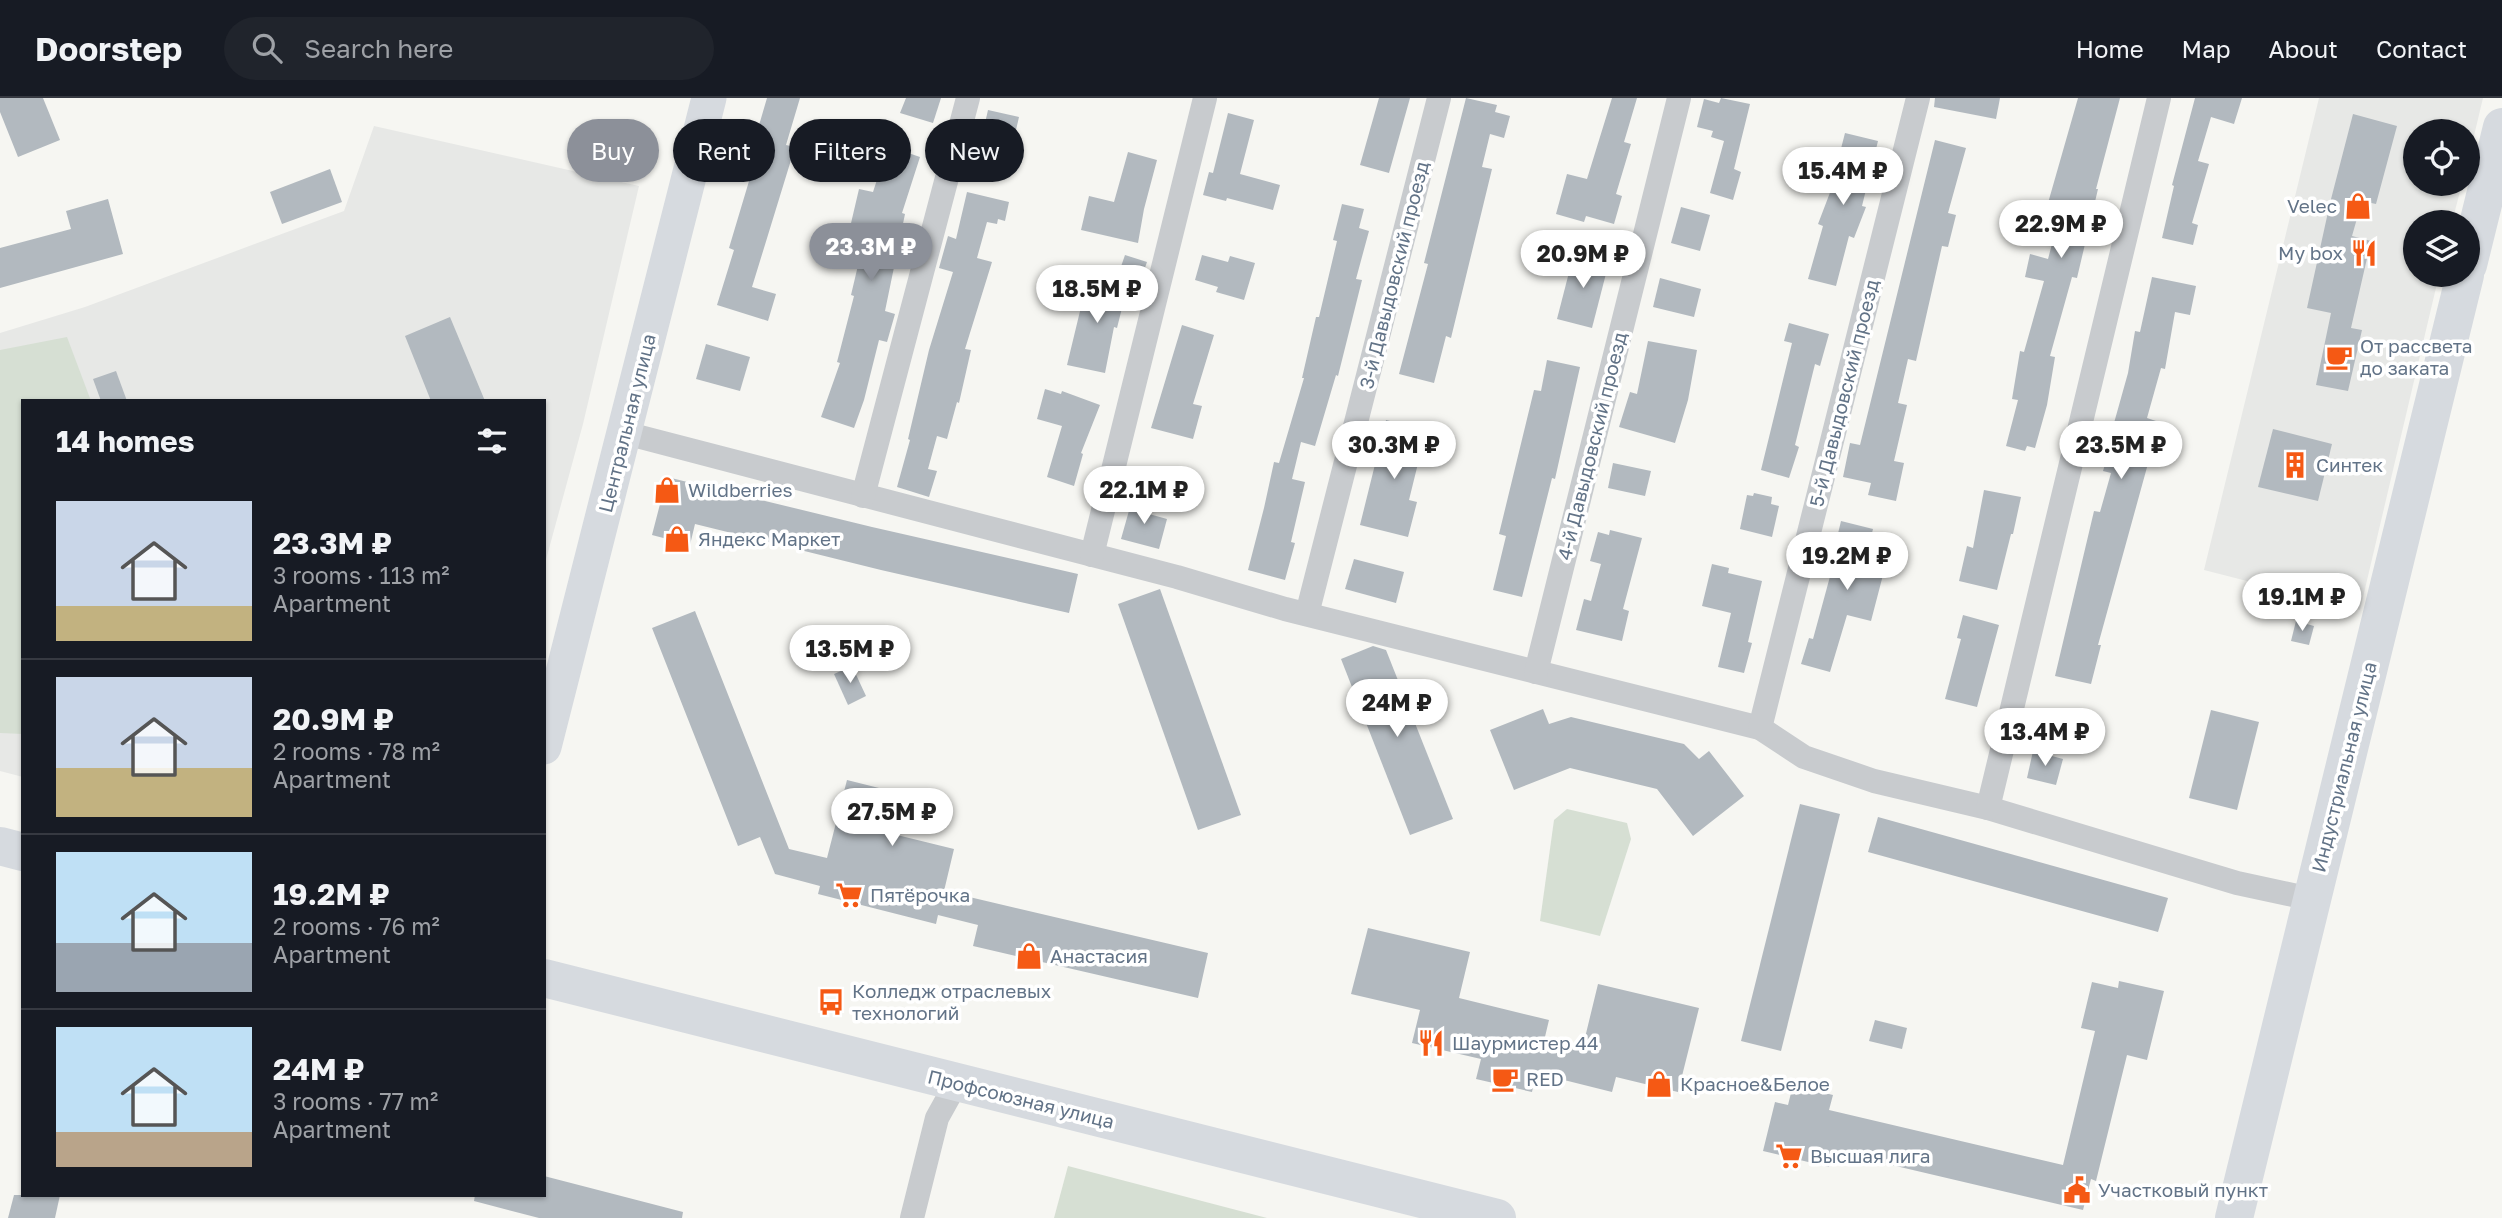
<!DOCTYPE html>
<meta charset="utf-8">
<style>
:root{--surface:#171b24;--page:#20242c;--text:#f1f3f6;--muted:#9ea1a6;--line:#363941;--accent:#8c9099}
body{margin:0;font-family:"Golos Text",sans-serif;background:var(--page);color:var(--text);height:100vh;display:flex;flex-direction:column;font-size:26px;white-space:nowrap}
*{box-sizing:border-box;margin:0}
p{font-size:23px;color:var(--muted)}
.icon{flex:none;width:38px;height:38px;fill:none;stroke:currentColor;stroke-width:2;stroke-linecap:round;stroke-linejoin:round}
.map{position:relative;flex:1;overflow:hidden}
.sheet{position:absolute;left:21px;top:301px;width:525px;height:798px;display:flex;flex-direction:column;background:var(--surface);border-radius:0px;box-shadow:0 2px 5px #0004}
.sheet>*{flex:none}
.hud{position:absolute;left:567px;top:21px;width:665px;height:63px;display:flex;gap:14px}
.tools{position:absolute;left:2403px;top:21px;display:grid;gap:14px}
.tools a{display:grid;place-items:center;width:77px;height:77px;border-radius:50%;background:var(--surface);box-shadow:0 2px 5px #0004;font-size:35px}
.price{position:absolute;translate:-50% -60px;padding:0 16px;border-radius:24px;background:#fff;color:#222;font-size:23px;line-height:46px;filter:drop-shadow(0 2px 4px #0008)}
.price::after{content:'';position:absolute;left:50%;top:42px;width:21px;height:16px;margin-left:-10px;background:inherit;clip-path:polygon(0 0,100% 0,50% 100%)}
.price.active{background:var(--accent);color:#fff}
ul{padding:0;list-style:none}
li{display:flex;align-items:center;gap:21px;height:175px;padding:0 35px}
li+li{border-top:2px solid var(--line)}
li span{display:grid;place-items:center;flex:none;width:196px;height:140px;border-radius:0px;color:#555}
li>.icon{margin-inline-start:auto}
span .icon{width:84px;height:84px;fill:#fffc;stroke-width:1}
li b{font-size:30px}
h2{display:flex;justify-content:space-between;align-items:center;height:84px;padding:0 35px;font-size:30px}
.chip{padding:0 24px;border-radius:32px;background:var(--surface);box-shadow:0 2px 5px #0004;font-size:24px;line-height:63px}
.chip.active{background:var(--accent);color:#fff}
header{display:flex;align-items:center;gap:42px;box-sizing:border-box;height:98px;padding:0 35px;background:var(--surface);border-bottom:2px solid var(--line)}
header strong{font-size:33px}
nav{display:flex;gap:38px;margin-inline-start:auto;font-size:24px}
.search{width:490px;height:63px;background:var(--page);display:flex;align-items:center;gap:18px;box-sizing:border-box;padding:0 24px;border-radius:38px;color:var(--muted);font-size:26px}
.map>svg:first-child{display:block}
</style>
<header>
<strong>Doorstep</strong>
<div class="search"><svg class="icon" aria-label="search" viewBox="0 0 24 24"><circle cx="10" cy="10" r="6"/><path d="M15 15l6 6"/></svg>Search here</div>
<nav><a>Home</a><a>Map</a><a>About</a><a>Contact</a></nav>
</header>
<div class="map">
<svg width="2502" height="1120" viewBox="0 0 2502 1120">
<rect width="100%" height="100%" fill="#f6f6f2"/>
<g fill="#e7e8e6">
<path d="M2319 0H2483L2468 63V33H2415V86H2462L2452 124H2415V177H2439L2360 512 2204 472Z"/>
<path d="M374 28 639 88 583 326 544 469V303H23V679L0 673V235L85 209 344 113Z"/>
</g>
<g fill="#d6dfd3">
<path d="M67 239 91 303H23V636L0 635V252Z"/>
<path d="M1567 711 1627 725 1631 741 1600 838 1540 823 1554 722Z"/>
<path d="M1068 1068 1267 1120H1054Z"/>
</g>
<g fill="#b2b9bf">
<path d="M0 0H43L60 42 18 59 0 14Z"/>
<path d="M767 0H800L786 47 795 49 752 189 776 196 768 223 717 207 734 152 729 150 758 53 752 51Z"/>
<path d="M906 0H941L933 25 900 15Z"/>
<path d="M1379 0H1410L1389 75 1360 67Z"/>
<path d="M1466 0 1497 7 1495 14 1510 18 1504 40 1490 36 1482 69 1492 71 1451 240 1446 238 1434 285 1399 276 1428 166 1424 165Z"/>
<path d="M1612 0H1637L1624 44 1631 46 1616 96 1622 98 1614 126 1586 118 1584 124 1556 116 1567 76 1587 81Z"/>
<path d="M1721 0 1750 6 1734 71 1741 74 1733 102 1710 95 1724 43 1711 39 1713 33 1697 29 1704 1 1719 5Z"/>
<path d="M1935 0H2000L1996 21 1934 9Z"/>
<path d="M2078 0H2120L2096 91H2098L2077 180 2072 179 2050 258 2055 259 2047 307 2035 350 2027 348 2025 353 2006 348 2018 302 2012 301 2020 253 2024 254 2044 183 2025 179 2030 156 2048 161 2060 116 2046 112Z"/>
<path d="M2195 0H2242L2234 26 2211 19 2198 63 2209 66 2192 125 2198 127 2193 147 2162 140 2174 88 2172 87Z"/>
<path d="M988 12 1019 19 1010 58 979 51Z"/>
<path d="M1228 15 1254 22 1240 76 1280 87 1273 112 1227 100 1226 103 1203 97 1209 74 1213 75Z"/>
<path d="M2353 16 2397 28 2376 106 2362 103 2352 138 2371 143 2351 230 2362 232 2348 293 2316 287 2331 215 2307 210 2330 105Z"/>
<path d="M1845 35 1878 43 1862 108 1866 109 1854 140 1849 138 1836 188 1808 181 1823 128 1818 126 1839 71 1836 70Z"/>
<path d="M1935 42 1966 50 1948 115 1956 117 1948 149 1942 148 1916 263 1908 261 1898 305 1907 307 1894 363 1904 365 1896 403 1868 397 1871 385 1843 379 1850 345 1860 347Z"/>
<path d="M888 48 920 59 902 115 905 116 885 213 895 216 887 244 879 242 864 302 854 330 821 319 840 265 837 264 854 198 851 197 864 142 848 138 859 91 873 94Z"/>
<path d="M1128 54 1157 62 1144 111 1138 145 1081 132 1089 98 1114 104Z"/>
<path d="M330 71 342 104 282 126 270 94Z"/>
<path d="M967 94 1009 104 1005 123 998 121 997 126 987 124 977 160 992 164 965 251 971 252 959 305 957 304 947 341 937 338 928 371 937 373 929 399 897 389 910 342 908 341 929 252 953 174 939 170 948 138 956 141Z"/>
<path d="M108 101 123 156 0 190V150L71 131 66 113Z"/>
<path d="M1342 106 1364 111 1359 130 1369 133 1356 181 1362 182 1338 278 1336 277 1315 348 1301 344 1292 381 1305 384 1291 444 1295 445 1285 482 1248 472 1264 410 1274 364 1279 365 1304 280H1302L1316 219H1319L1337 143 1333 142Z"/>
<path d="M1681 109 1710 117 1700 153 1671 145Z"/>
<path d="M1574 155 1609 164 1592 230 1557 221Z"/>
<path d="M1125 157 1147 164 1138 190 1116 183Z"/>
<path d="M1202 157 1228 164 1230 158 1255 165 1244 202 1216 194 1218 189 1195 182Z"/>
<path d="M2152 179 2196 188 2190 217 2175 214 2165 271 2161 270 2147 320 2156 323 2145 361 2149 362 2098 547H2101L2091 586 2055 578 2094 413 2100 414 2111 375 2103 373 2117 326 2114 325 2128 275 2135 233 2140 234Z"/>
<path d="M1088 180 1127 190 1117 230 1114 229 1105 275 1067 267Z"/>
<path d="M1660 180 1701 191 1694 219 1653 209Z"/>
<path d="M450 219 485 303H431L405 238Z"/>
<path d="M1789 225 1829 236 1820 268 1815 266 1795 347 1799 349 1789 380 1761 372 1792 245 1784 243Z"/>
<path d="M1182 227 1214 237 1193 306 1202 308 1193 341 1151 330Z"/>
<path d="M1648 243 1697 252 1688 302 1675 345 1619 329 1630 294 1637 296Z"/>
<path d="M706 246 750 259 740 293 696 281Z"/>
<path d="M1547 262 1580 269 1555 381 1552 380 1522 499 1493 492 1506 438 1499 436 1534 292 1541 293Z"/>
<path d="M116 273 127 303H101L93 281Z"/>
<path d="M1045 291 1061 296 1062 293 1100 307 1081 355 1083 356 1074 388 1047 379 1062 328 1037 321Z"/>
<path d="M1386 322 1406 327 1405 332 1425 337 1409 402 1417 404 1408 439 1360 427Z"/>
<path d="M2273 331 2332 346 2318 403 2258 389Z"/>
<path d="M1613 365 1651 373 1645 398 1608 390Z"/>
<path d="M667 379 872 429 1078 476 1069 515 881 472 695 426 690 447 652 437Z"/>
<path d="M1984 392 2021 399 2013 436H2011L1997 492 1959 483 1967 448 1973 450Z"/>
<path d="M1754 395 1772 399 1771 406 1779 408 1772 439 1740 431 1747 397 1753 398Z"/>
<path d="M1132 402 1151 407 1149 416 1167 421 1159 451 1121 441Z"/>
<path d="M1841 423 1873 431 1871 439 1887 443 1879 476 1883 477 1871 523 1847 517 1830 574 1801 566 1809 540 1813 541 1838 449 1835 448Z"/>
<path d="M1610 432 1642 440 1623 511 1629 513 1622 543 1576 532 1584 501 1591 503 1601 466 1590 463 1598 434 1609 437Z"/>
<path d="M1354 461 1404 474 1396 505 1345 491Z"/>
<path d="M1712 466 1729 470 1728 475 1762 483 1748 544 1752 545 1744 575 1718 569 1731 515 1702 508Z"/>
<path d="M1160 491 1241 717 1198 732 1118 506Z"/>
<path d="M695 513 789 751 827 760 847 682 907 697 897 737 954 751 944 793 1208 855 1198 900 973 848 978 827 938 817 936 826 818 796 820 788 775 776 760 739 738 748 652 530Z"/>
<path d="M1963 517 1999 527 1977 609 1945 601 1961 541 1957 540Z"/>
<path d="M2296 523 2314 528 2309 547 2291 543Z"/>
<path d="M1373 548 1386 552 1453 721 1410 737 1341 561Z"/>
<path d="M852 568 866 598 848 607 834 576Z"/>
<path d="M1543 611 1549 626 1571 619 1684 646 1699 661 1709 653 1744 698 1693 738 1657 691 1570 670 1514 692 1490 632Z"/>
<path d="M2211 612 2259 624 2237 712 2189 700Z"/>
<path d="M2033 653 2063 661 2056 687 2027 680Z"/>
<path d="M1800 706 1840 716 1781 953 1741 943Z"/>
<path d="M1878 719 2168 800 2158 834 1868 754Z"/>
<path d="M1368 830 1470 854 1459 900 1549 922 1544 943 1582 952 1598 886 1699 910 1678 994 1616 979 1612 994 1536 975 1532 994 1476 981 1481 961 1412 945 1420 912 1351 896Z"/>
<path d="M2119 883 2164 893 2147 962 2127 957 2096 1083 2091 1081 2083 1112 1832 1053 1829 1069 1763 1053 1775 1004 1788 1007 1793 987 1833 997 1829 1012 2063 1067 2095 933 2081 930 2092 884 2118 890Z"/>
<path d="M1875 922 1907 930 1902 951 1869 943Z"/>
<path d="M544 1078 683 1114 682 1120H539L474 1103 475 1097H544Z"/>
<path d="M14 1097H60L55 1120H8Z"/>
</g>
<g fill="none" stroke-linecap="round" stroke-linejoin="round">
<g stroke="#c8cbce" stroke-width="24">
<path d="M625 335 1177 479 1285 511 1760 630 1804 659 1874 683 1988 710 2237 785 2311 801"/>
<path d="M863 398 968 0"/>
<path d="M1092 457 1205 0"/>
<path d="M1307 516 1439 0"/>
<path d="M1536 574 1679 0"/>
<path d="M1760 630 1918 0"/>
<path d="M1988 710 2159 0"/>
<path d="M912 1120 937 1020 957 984"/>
</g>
<path stroke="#d6dadf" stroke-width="35" d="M544 649 709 0"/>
<g stroke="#d6dadf" stroke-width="38">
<path d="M2468 167 2502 29"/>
<path d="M0 748 23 754"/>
<path d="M544 880 1497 1120"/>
<path d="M2234 1120 2465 177"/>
</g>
</g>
<defs>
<symbol id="shop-bare" viewBox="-9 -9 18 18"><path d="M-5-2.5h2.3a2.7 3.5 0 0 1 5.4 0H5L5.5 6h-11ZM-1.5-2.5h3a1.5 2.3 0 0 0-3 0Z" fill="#f55914" stroke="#fff" stroke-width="2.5" paint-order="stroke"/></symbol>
<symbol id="restaurant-bare" viewBox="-9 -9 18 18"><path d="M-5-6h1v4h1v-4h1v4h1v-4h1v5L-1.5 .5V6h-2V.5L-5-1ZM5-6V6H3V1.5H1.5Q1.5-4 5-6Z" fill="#f55914" stroke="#fff" stroke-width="2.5" paint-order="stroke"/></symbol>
<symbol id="cafe-bare" viewBox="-9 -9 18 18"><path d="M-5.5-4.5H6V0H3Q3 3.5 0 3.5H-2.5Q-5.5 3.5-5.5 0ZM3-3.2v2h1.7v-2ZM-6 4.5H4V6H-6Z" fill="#f55914" stroke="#fff" stroke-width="2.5" paint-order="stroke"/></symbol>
<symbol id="building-bare" viewBox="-9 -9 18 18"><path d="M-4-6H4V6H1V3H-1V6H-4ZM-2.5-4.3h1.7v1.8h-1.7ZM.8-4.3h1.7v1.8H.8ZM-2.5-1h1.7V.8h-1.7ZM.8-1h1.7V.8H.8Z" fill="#f55914" stroke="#fff" stroke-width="2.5" paint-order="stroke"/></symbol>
<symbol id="supermarket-bare" viewBox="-9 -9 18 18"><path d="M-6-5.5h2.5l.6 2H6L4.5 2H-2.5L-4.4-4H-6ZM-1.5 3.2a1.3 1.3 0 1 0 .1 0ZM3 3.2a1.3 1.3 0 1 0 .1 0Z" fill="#f55914" stroke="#fff" stroke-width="2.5" paint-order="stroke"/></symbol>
<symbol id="bus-bare" viewBox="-9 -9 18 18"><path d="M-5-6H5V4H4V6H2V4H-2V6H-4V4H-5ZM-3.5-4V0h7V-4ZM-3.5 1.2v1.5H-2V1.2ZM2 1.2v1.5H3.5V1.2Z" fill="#f55914" stroke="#fff" stroke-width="2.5" paint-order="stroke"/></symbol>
<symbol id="civic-bare" viewBox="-9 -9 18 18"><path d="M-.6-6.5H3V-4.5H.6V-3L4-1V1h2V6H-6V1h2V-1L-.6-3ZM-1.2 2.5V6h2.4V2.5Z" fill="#f55914" stroke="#fff" stroke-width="2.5" paint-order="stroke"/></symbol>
</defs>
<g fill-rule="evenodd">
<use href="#shop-bare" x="2339" y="89" width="38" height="38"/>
<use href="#restaurant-bare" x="2345" y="136" width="38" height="38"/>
<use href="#cafe-bare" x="2320" y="240" width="38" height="38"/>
<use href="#building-bare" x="2276" y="348" width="38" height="38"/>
<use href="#shop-bare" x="648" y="373" width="38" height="38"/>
<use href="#shop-bare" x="658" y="422" width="38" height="38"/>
<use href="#supermarket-bare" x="830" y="778" width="38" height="38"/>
<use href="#shop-bare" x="1010" y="839" width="38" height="38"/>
<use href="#bus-bare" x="812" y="885" width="38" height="38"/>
<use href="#restaurant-bare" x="1412" y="926" width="38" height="38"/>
<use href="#cafe-bare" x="1486" y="962" width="38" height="38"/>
<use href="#shop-bare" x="1640" y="967" width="38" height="38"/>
<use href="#supermarket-bare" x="1770" y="1039" width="38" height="38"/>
<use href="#civic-bare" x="2058" y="1073" width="38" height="38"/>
</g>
<g text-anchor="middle" stroke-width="7" stroke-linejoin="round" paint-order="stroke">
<g font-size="19" fill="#627387" stroke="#fff" text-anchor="start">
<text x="2337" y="115" text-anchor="end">Velec</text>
<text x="2343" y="162" text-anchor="end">My box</text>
<text x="2360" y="255">От рассвета<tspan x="2360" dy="22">до заката</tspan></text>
<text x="2316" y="374">Синтек</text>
<text x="688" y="399">Wildberries</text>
<text x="698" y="448">Яндекс Маркет</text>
<text x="870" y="804">Пятёрочка</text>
<text x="1050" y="865">Анастасия</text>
<text x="852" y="900">Колледж отраслевых<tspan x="852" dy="22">технологий</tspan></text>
<text x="1452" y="952">Шаурмистер 44</text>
<text x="1526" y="988">RED</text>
<text x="1680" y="993">Красное&amp;Белое</text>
<text x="1810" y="1065">Высшая лига</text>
<text x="2098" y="1099">Участковый пункт</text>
</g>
<g font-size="19" fill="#627387" stroke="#fff">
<text transform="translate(1394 177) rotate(-76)" y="7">3-й Давыдовский проезд</text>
<text transform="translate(1844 295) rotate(-76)" y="7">5-й Давыдовский проезд</text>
<text transform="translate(627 325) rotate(-76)" y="7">Центральная улица</text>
<text transform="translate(1592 348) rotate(-76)" y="7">4-й Давыдовский проезд</text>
<text transform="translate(2344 669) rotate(-76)" y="7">Индустриальная улица</text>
<text transform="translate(1021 1001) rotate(14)" y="7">Профсоюзная улица</text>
</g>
</g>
</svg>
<div class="tools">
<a><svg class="icon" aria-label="locate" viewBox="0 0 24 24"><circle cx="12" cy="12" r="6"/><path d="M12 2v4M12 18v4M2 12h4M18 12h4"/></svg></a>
<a><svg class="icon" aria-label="layers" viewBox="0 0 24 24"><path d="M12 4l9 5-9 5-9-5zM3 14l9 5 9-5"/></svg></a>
</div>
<b class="price" style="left:1843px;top:109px">15.4M ₽</b>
<b class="price" style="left:2061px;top:162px">22.9M ₽</b>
<b class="price active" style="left:871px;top:185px">23.3M ₽</b>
<b class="price" style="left:1583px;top:192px">20.9M ₽</b>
<b class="price" style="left:1097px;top:227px">18.5M ₽</b>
<b class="price" style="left:1394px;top:383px">30.3M ₽</b>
<b class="price" style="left:2121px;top:383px">23.5M ₽</b>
<b class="price" style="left:1144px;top:428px">22.1M ₽</b>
<b class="price" style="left:1847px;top:494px">19.2M ₽</b>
<b class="price" style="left:2302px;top:535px">19.1M ₽</b>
<b class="price" style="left:850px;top:587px">13.5M ₽</b>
<b class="price" style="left:1397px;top:641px">24M ₽</b>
<b class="price" style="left:2045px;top:670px">13.4M ₽</b>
<b class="price" style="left:892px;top:750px">27.5M ₽</b>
<div class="hud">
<a class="chip active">Buy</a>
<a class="chip">Rent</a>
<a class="chip">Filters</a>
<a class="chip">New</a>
</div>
<section class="sheet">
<h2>14 homes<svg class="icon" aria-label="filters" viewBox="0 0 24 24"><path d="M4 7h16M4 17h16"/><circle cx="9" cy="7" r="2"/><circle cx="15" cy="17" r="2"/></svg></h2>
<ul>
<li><span style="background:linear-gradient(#c9d6e8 75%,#c2b280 0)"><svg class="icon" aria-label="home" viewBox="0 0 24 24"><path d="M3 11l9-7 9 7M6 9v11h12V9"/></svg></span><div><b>23.3M ₽</b><p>3 rooms · 113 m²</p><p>Apartment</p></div></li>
<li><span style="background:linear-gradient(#c9d6e8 65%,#c2b280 0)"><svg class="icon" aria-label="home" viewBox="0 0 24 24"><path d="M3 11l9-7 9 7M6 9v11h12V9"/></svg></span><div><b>20.9M ₽</b><p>2 rooms · 78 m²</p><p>Apartment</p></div></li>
<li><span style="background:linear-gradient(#bfe0f5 65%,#9aa5b1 0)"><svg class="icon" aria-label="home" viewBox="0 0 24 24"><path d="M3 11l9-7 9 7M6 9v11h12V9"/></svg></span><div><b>19.2M ₽</b><p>2 rooms · 76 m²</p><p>Apartment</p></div></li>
<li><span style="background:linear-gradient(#bfe0f5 75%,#b9a48a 0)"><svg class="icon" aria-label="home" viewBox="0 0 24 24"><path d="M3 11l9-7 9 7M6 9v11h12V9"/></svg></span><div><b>24M ₽</b><p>3 rooms · 77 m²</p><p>Apartment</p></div></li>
</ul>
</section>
</div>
